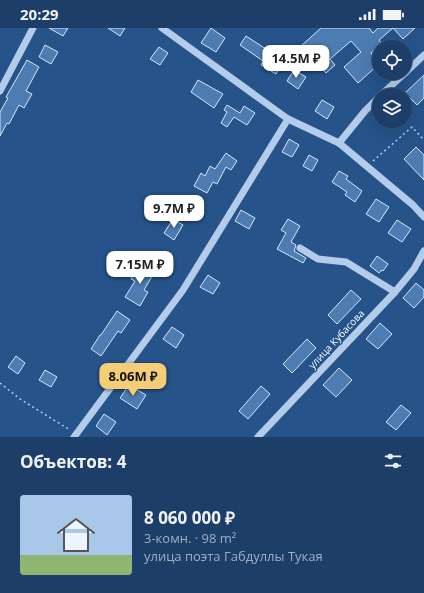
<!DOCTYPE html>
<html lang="ru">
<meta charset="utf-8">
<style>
:root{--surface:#1c3e68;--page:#294971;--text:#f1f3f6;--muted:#a0aec0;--line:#3a577c;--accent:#f4ce77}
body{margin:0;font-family:"Open Sans",sans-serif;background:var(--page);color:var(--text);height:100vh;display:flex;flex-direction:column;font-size:15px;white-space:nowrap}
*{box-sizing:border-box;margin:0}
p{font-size:13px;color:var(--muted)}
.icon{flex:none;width:22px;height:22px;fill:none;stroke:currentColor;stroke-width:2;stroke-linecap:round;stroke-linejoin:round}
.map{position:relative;height:409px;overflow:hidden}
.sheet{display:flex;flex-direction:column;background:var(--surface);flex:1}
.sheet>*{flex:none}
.buttons{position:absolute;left:372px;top:12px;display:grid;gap:8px}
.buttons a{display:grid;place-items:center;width:40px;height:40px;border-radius:50%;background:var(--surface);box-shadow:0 4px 16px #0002,0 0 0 1px var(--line);font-size:20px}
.price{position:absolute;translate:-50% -34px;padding:0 9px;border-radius:8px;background:#fff;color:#222;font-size:13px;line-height:26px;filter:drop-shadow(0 1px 2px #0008)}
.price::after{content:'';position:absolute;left:50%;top:24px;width:12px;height:9px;margin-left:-6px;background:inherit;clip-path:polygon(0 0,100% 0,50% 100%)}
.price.selected{background:var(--accent);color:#111}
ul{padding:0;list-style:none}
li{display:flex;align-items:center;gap:12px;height:100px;padding:0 20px}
li span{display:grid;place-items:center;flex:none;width:112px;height:80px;border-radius:4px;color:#555}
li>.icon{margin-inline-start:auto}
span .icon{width:48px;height:48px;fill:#fffc;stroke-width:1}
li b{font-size:17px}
h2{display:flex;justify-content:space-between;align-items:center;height:48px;padding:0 20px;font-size:17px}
.status{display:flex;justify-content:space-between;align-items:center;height:28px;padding:0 20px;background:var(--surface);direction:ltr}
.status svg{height:11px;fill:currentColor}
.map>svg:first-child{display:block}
</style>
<div class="status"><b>20:29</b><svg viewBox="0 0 49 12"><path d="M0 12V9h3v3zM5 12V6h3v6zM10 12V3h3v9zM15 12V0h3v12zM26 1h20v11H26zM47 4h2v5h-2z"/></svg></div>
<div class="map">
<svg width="424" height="409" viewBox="0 0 424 409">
<rect width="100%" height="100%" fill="#25538a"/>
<g fill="#4d7cb2" stroke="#d7e6f8">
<path d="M49 0H68L63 8Z"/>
<path d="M108 0H125L120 8Z"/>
<path d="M211 0 225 10 216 24 201 15Z"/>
<path d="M321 0H369L373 5 378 0H415L403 11 393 0 379 12 382 16 371 25 379 36 358 55 344 39 361 24 351 13 330 31 335 37 326 45 301 18Z"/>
<path d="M246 8 269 23 270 22 285 31 276 46 261 37 263 33 240 17Z"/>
<path d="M45 17 58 24 51 36 39 29Z"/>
<path d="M159 19 168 25 160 37 150 31Z"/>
<path d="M27 32 39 39 26 63 32 66 24 80 19 77 9 96 7 95 0 108V84L8 70 6 69Z"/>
<path d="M294 42 306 49 298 61 287 53Z"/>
<path d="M424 47V70L417 77 405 65Z"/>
<path d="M198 52 223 66 214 80 191 64Z"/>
<path d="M322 72 334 79 327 91 315 83Z"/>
<path d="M227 77 240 85 244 78 255 85 247 97 234 89 227 99 221 95 227 84 224 82Z"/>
<path d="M289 111 299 117 292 129 282 124Z"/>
<path d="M416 119 424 127V152L404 131Z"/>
<path d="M226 125 237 133 231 142 226 139 217 156 213 154 207 165 194 158 201 145 205 148 210 138 215 141Z"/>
<path d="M309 127 318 132 312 143 303 138Z"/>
<path d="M339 143 348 148 346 151 362 163 355 174 345 167 347 164 332 154Z"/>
<path d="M376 171 389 179 379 194 366 186Z"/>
<path d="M241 182 255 190 249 201 235 193Z"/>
<path d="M173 191 183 197 174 212 164 205Z"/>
<path d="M288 191 300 198 291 214 296 217 294 223 306 230 303 235 277 221 286 205 281 202Z"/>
<path d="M397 192 411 201 402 214 388 205Z"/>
<path d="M377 228 388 236 383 243 382 242 379 245 370 238Z"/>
<path d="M140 236 154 245 144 262 148 264 140 278 125 269 135 253 131 251Z"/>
<path d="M208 247 220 255 213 266 200 259Z"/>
<path d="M416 255 424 262V269L414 280 403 270Z"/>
<path d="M351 262 361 271 337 296 328 287Z"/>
<path d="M117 283 130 292 121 305 118 303 101 328 91 321 100 307H101Z"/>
<path d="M380 295 392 306 378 321 366 311Z"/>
<path d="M172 299 184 307 176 320 163 311Z"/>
<path d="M307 311 316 320 292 345 283 336Z"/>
<path d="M16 328 25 335 18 346 8 339Z"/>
<path d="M339 340 352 352 336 369 323 357Z"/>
<path d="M45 342 57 349 51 359 39 352Z"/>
<path d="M129 357 146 367 137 381 120 370Z"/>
<path d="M261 358 270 366 248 391 239 383Z"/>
<path d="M401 377 411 385 396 402 386 394Z"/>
<path d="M104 386 116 394 107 407 96 398Z"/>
</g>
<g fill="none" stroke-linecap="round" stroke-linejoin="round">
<g stroke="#b3ccea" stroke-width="1.5" stroke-dasharray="2 3" stroke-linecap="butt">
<path d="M373 133 412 99 424 112"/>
<path d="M0 355 20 371 70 402"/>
</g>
<g stroke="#b3ccea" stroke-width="7">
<path d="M162 0 288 91 339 115 413 177 424 189"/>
<path d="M405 45 424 27"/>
<path d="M0 63 33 0"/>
<path d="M381 67 405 45"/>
<path d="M339 115 365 83 379 69"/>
<path d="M300 220 318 231 346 234 395 264"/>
<path d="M74 409 183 262 288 91"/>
<path d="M258 409 395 264 414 241 424 223"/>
</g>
</g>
<g text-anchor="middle" stroke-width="3" stroke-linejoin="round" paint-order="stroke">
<g font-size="10" fill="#fff" stroke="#25538a">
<text transform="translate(336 311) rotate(-47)" y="4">улица Кубасова</text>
</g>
</g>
</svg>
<div class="buttons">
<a><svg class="icon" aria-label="locate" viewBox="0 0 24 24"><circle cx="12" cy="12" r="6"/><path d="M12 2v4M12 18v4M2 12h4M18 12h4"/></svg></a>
<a><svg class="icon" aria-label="layers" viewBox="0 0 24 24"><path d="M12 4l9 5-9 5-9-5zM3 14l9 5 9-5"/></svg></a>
</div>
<b class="price" style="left:296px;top:51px">14.5M ₽</b>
<b class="price" style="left:174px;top:201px">9.7M ₽</b>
<b class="price" style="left:140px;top:257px">7.15M ₽</b>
<b class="price selected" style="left:133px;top:369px">8.06M ₽</b>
</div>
<section class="sheet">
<h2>Объектов: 4<svg class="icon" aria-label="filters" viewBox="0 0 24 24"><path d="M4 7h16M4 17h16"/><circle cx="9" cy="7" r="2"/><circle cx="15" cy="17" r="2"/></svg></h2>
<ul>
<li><span style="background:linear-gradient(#a9c7e8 75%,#8fb573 0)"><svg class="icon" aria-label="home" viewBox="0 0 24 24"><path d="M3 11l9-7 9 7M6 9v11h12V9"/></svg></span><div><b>8 060 000 ₽</b><p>3-комн. · 98 m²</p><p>улица поэта Габдуллы Тукая</p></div></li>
</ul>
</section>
